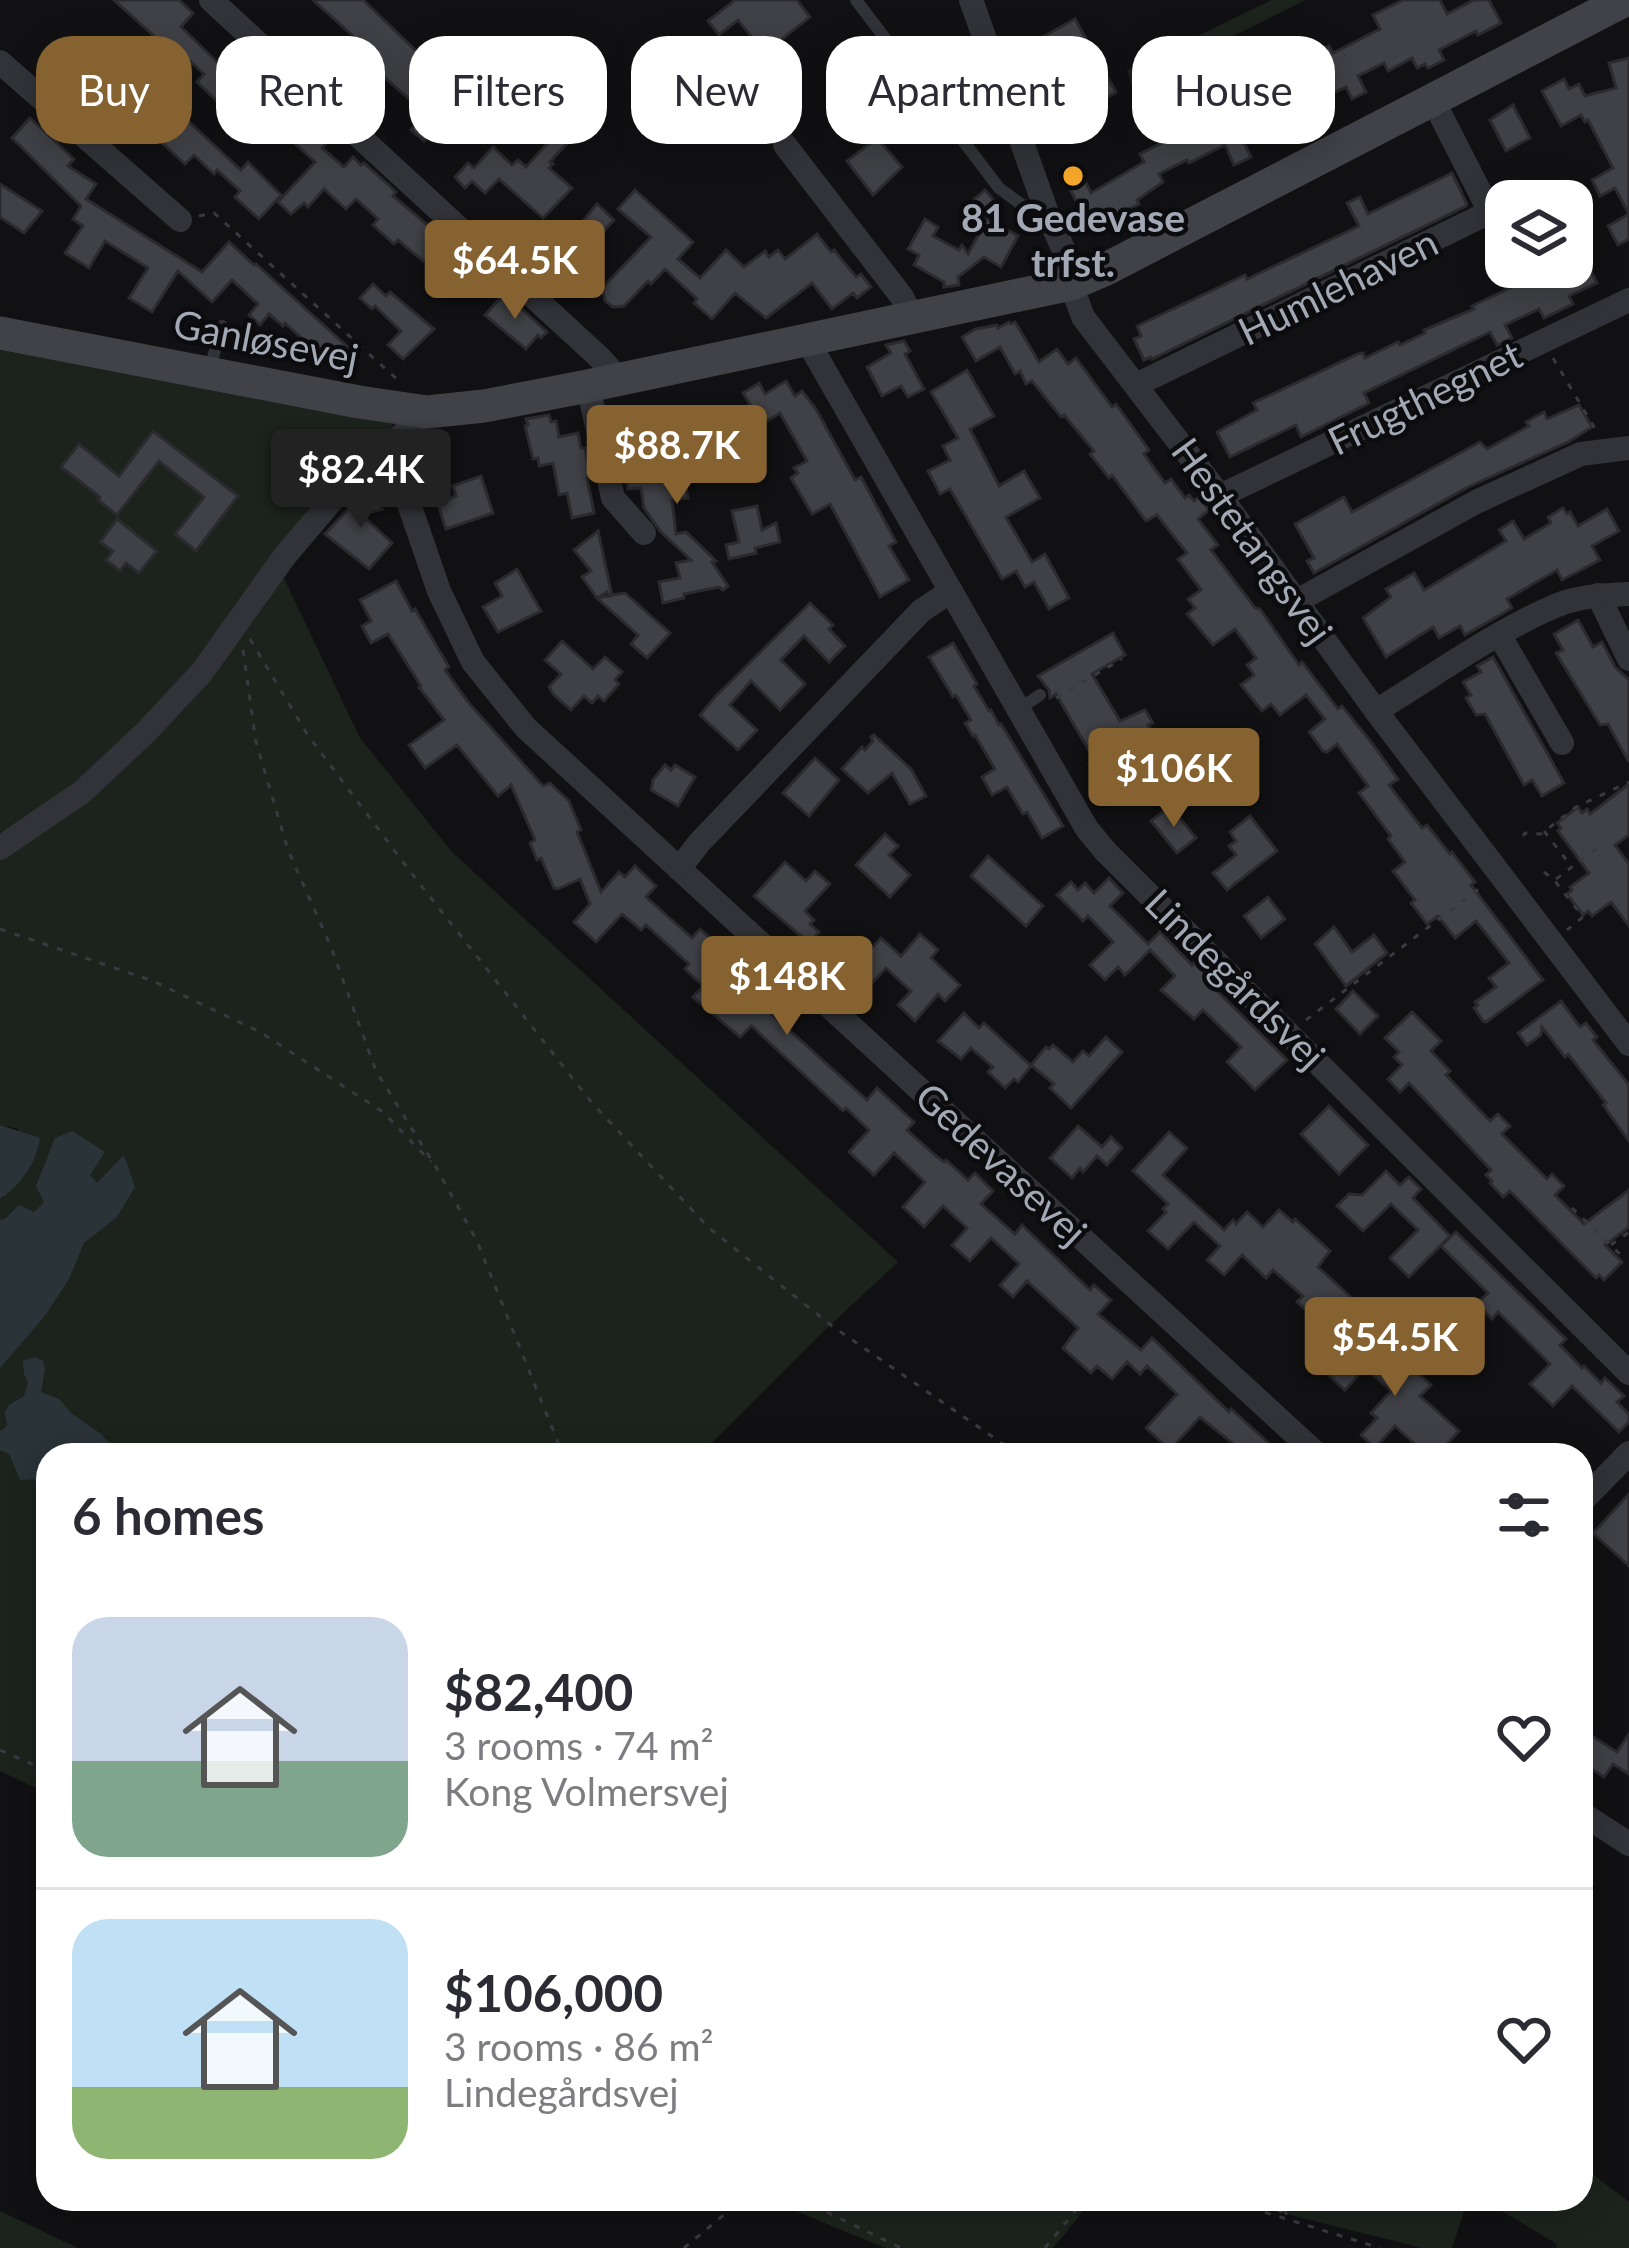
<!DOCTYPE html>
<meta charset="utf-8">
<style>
:root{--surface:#fff;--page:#f2f2f3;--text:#2b2b33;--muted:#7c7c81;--line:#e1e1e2;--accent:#85622f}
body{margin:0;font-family:Lato,sans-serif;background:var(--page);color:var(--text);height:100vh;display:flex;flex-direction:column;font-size:45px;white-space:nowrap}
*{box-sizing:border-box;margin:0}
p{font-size:39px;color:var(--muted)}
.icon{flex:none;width:66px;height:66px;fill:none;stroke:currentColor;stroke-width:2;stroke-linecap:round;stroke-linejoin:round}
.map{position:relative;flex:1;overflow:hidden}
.panel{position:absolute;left:36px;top:1443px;width:1557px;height:768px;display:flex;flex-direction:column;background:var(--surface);border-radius:36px;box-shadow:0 6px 30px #0003}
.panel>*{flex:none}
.guide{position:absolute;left:36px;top:36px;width:1557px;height:108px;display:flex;gap:24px}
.fabs{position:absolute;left:1485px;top:180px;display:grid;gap:24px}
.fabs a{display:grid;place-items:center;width:108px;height:108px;border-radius:24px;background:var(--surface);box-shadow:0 6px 30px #0003;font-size:60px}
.price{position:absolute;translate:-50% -102px;padding:0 27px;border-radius:12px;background:var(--accent);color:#fff;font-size:39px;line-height:78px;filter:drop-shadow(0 3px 6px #0008)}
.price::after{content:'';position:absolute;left:50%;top:72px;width:36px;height:27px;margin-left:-18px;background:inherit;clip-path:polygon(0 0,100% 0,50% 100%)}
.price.selected{background:#222;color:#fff}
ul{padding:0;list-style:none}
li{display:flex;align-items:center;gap:36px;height:300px;padding:0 36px}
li+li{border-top:3px solid var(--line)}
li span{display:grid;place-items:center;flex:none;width:336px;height:240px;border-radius:36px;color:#555}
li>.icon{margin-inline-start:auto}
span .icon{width:144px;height:144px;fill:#fffc;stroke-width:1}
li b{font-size:51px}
h2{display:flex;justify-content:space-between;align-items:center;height:144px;padding:0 36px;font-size:51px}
.chip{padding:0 42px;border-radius:36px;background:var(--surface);box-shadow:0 6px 30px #0003;font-size:42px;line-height:108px}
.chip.selected{background:var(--accent);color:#fff}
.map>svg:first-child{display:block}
</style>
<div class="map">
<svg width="1629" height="2248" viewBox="0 0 1629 2248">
<rect width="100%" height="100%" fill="#111113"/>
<g fill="#1c231c">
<path d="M1272 0H1305L1132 87 1127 70Z"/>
<path d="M0 342 395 417 389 435 281 572 360 738 452 852 898 1262 825 1330 700 1455H48V1794L0 1771V1199L4 1198 18 1129 0 1125Z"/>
<path d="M1581 2165 1629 2202V2248H1556L1557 2244 1482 2199H1581Z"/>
<path d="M767 2199H1093L1053 2248H885Z"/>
<path d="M1226 2199H1468L1452 2248H1423Z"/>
<path d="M0 2210V2211L78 2248H0Z"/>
</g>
<g fill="#2a3338">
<path d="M0 1125 40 1138C36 1164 21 1184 0 1199Z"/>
<path d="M72 1131 105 1152 90 1175 97 1183 124 1155 135 1187 117 1217 84 1243 69 1279 44 1317 0 1368V1220L6 1218 19 1205 34 1212 44 1202 36 1186 55 1138Z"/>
<path d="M35 1357 43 1361 45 1369 41 1392 59 1399 71 1413 101 1434 109 1443 110 1455H48V1475L40 1479 20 1480 9 1454 0 1450V1431L7 1426 5 1413 9 1405 24 1396 28 1382 24 1374 23 1361Z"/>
</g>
<g fill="#404146" stroke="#2b2b2f" stroke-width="3">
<path d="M114 0H179L193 13 181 27 235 79 216 100 197 82 204 74 176 48 173 51 164 45Z"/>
<path d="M313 0H363L436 70 425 82 448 102 460 90 475 104 460 120 451 112 424 141 411 130 425 113 375 69 382 62Z"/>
<path d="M735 0H797L810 17 777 43 786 55 774 65 738 20 719 35 708 21Z"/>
<path d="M1403 0H1440L1447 14 1474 0H1489L1501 23 1478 35 1476 31 1439 50 1444 60 1428 68 1425 64 1417 68 1412 58 1388 71 1384 63 1358 76 1366 92 1352 99 1346 87 1333 93 1332 90 1300 106 1310 124 1294 133 1284 114 1241 137 1251 157 1234 165 1225 145 1189 163 1187 160 1159 174 1163 182 1137 200 1139 204 1090 230 1063 175 1078 167 1091 193 1144 162 1140 154 1164 142 1159 132 1195 113 1192 107 1205 101 1212 116 1248 97 1240 82 1265 71 1268 76 1329 46 1333 53 1380 29 1373 15Z"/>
<path d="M1075 19 1116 92 1057 129 1047 107H1038L1042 99 1025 70 1019 73 1009 56Z"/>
<path d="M698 48 723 82 701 98 675 64Z"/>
<path d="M1629 58V239L1618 245 1608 226 1629 214 1615 188 1600 196 1592 180 1613 168 1588 120 1585 122 1581 115 1561 126 1542 91 1564 79 1569 89 1579 84 1585 96 1616 88 1609 63Z"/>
<path d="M1513 105 1530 138 1506 151 1490 120Z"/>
<path d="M174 108 241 170 248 162 281 195 259 219 235 197 240 191 217 170 214 174 194 155 185 164 161 142 166 137 155 128Z"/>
<path d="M30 118 74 159 68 166 96 184 86 199 202 272 229 242 254 265 256 264 350 349 333 367 322 357 318 360 306 349 309 345 285 323 283 326 269 314 260 325 249 315 258 304 232 280 212 302 178 271 152 312 129 298 148 268 105 241 89 268 65 253 83 226 73 219 81 206 12 138Z"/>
<path d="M308 118 331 138 322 148 344 167 353 157 361 165 364 163 396 192 393 196 462 254 459 256 475 270 472 273 478 279 465 294 425 259 423 261 398 240 394 244 373 225 378 219 356 199 346 209 324 189 308 207 304 203 291 214 278 202 315 162 290 139Z"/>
<path d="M561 128 571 139 550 162 553 164 549 168 572 188 543 218 499 179 485 193 472 181 465 188 455 177 468 163 474 168 493 147 512 165 518 160 526 167Z"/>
<path d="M877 138 902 167 873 195 847 161Z"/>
<path d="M1452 173 1467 204 1466 206 1152 359 1151 357 1144 360 1134 339 1141 336 1137 326 1245 275 1247 279 1359 226 1347 203 1360 197 1368 214Z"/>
<path d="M0 184 42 211 24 233 0 217Z"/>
<path d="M635 190 693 242 678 259 700 278 726 250 744 267 765 251 769 257 778 250 785 259 817 234 831 252 834 250 856 277 861 274 871 287 857 298 853 293 832 309 812 283 766 318 735 293 712 319 694 303 697 299 665 269 651 284 648 281 624 306 613 307 605 301 603 292 605 285 651 237 618 209Z"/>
<path d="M985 190 1000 208 988 219 1018 236 1001 267 984 257 958 277 959 285 944 287V282L914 265 919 255 908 249 925 219 938 227 933 236 959 250 962 245 968 254 987 219 972 201Z"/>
<path d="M597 204 614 220 600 235 603 237 586 255 569 238Z"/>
<path d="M1572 232 1597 283 1569 296 1573 304 1544 318 1539 309 1505 325 1512 338 1497 345 1490 332 1364 393 1369 403 1301 437 1296 425 1230 457 1217 432 1257 410 1253 403 1358 354 1363 353 1365 358 1398 342 1400 345 1425 333 1424 330 1474 309 1472 306 1554 267H1572Z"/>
<path d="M373 284 386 296 390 292 434 329 403 359 388 345 401 331 375 306 372 309 360 298Z"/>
<path d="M502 296 511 305 514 302 547 332 541 338 538 335 526 349 485 315Z"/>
<path d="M1009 322 1011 324 1015 322 1039 362 1057 349 1068 364 1076 358 1112 407 1116 404 1149 450 1144 454 1165 483 1171 479 1185 498 1189 495 1194 501 1199 497 1209 510 1198 519 1218 545 1211 550 1255 608 1260 609 1299 665 1302 662 1338 709 1342 706 1371 742 1398 779 1389 785 1422 828 1427 825 1450 854 1452 852 1475 882 1471 885 1543 980 1486 1022 1483 1021 1474 1008 1478 1005 1475 1002 1496 987 1489 978 1509 963 1476 921 1455 938 1438 916 1427 924 1411 903 1415 900 1393 871 1405 862 1388 839 1391 836 1359 793 1368 786 1337 744 1327 752 1323 751 1309 732 1325 719 1306 695 1280 715 1271 704 1262 711 1241 685 1254 675 1247 665 1256 658 1235 629 1213 645 1187 614 1195 608 1188 599 1201 590 1178 559 1187 553 1157 515 1146 521 1112 475 1109 478 1090 454 1094 451 1064 415 1061 417 1032 381 1026 384 1020 371 1015 374 1000 347 976 361 962 337 976 329 997 325 998 328Z"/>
<path d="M904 341 910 351 905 354 924 389 908 397 901 386 882 396 867 367 891 353 886 345Z"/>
<path d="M967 370 994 416 970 429 999 486 1024 471 1040 498 1006 517 1032 562 1045 554 1069 598 1049 609 1034 582 1025 587 1016 571 1002 579 950 489 940 494 928 471 950 460 943 446 958 438 931 392Z"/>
<path d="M786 381 795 396 802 391 816 409 855 480 861 477 896 542 889 546 909 580 880 597 830 504 812 514 791 478 798 473 794 468 807 461 780 413 762 424 743 393 759 383 765 394Z"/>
<path d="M1579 405 1592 427 1568 442 1468 487 1314 573 1307 561 1314 558 1295 524 1344 497 1352 512 1480 442 1487 449 1529 426 1526 422 1544 412 1547 419Z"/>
<path d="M549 415 551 422 556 421 559 437 578 433 581 448H585L591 477 587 478 594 513 572 518 567 493 559 495 553 463 539 466 538 458 533 459 525 426 528 425 526 419Z"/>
<path d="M704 423 710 468H705L707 478 685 481 688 498 672 500 676 534 686 532 716 561 712 562 728 586 723 590 719 587 684 594V598L663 603 659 582 680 578 676 563 691 560 660 531 644 508 641 488 628 489 622 465 631 453 635 460 676 455 672 429Z"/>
<path d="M153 431 238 496 196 551 175 534 204 497 159 461 117 515 98 500 100 497 61 467 79 444 119 476Z"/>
<path d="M481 476 493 513 446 529 437 502 456 496 453 486Z"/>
<path d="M375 487 382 509 362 515 392 543 369 569 325 534 361 495Z"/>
<path d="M757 506 762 530 776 523 780 542 755 548 756 553 729 559 726 545 739 542 732 511Z"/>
<path d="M1563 508 1567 514 1570 512 1578 526 1607 509 1619 531 1592 546 1600 560 1562 580 1557 570 1507 599 1512 608 1465 635 1460 626 1439 638 1433 627 1386 657 1363 618 1391 597 1386 589 1414 573 1424 590 1506 541 1499 530 1513 521 1524 539 1551 523 1548 517Z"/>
<path d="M117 519 157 551 139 573 126 563 120 571 106 560 113 551 100 542Z"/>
<path d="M598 531 612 595 625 593 670 633 647 658 631 644 638 635 597 598 610 596 607 592 597 598 582 577 591 571 574 550Z"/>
<path d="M517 569 541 611 498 632 483 607 502 596 495 583Z"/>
<path d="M396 581 412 611 415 609 449 667 445 670 468 702 543 786 550 783 569 801 581 830 577 832 601 892 619 872 625 877 635 866 656 886 646 897 692 938 700 929 747 970 749 968 761 979 748 993 867 1100 877 1088 914 1122 907 1130 936 1156 944 1162 946 1160 968 1180 975 1173 993 1191 981 1204 1015 1234 1022 1225 1090 1290 1094 1285 1111 1300 1098 1314 1141 1350 1152 1338 1229 1412 1231 1409 1282 1455H1247L1200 1417 1170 1450 1146 1428 1177 1394 1147 1366 1140 1374 1127 1362 1112 1379 1097 1366 1091 1373 1063 1348 1078 1328 1027 1281 1013 1297 1000 1285 1019 1264 991 1238 970 1261 952 1245 967 1228 943 1206 924 1227 903 1207 925 1182 894 1153 874 1175 849 1152 869 1130 846 1108 843 1111 754 1028 751 1026 740 1037 693 997 703 986 685 969 689 964 646 925 641 930 622 914 596 942 574 922 590 904 580 879 558 889 554 888 541 858 537 860 530 843 535 840 511 785 498 796 457 745 425 768 409 745 444 720 419 687 421 686 388 634 371 643 362 626 371 621 360 600Z"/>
<path d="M810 603 833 625 829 629 845 646 829 662 804 636 781 660 805 684 780 710 751 681 730 705 757 730 738 750 700 715 715 697Z"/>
<path d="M1578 620 1593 647 1602 642 1615 667 1629 680V762L1608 724 1600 725 1556 653 1563 650 1554 634Z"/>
<path d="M1113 633 1125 655 1092 674 1120 721 1145 710 1153 723 1148 725 1150 728 1135 737 1154 769 1106 798 1089 764 1095 761 1056 694 1050 698 1049 690 1038 676Z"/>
<path d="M562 641 593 669 605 657 622 672 615 680 619 684 604 701 598 696 592 703 584 696 571 710 553 694 549 687 561 674 545 660Z"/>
<path d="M953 643 977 684 974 686 989 711 991 710 999 725 1001 724 1063 826 1042 838 1027 812 1023 814 1007 787 992 795 982 777 995 769 975 735 973 736 965 723 971 720 956 695 953 697 929 657Z"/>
<path d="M1493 657 1564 783 1542 796 1532 780 1524 785 1485 714 1476 715 1466 698 1471 695 1463 682 1481 672 1477 666Z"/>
<path d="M874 735 911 769 926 796 910 804 892 773 868 793 842 769 862 747 865 750 873 741 871 737Z"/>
<path d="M815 758 839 780 809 816 783 793Z"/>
<path d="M665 765 671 770 675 765 695 777 678 806 651 790 653 780Z"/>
<path d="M1629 784V835L1615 845 1629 864V926L1611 902 1592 916 1588 911 1583 915 1567 894 1572 890 1570 887 1589 873 1558 831 1561 828 1557 823 1578 807 1582 813 1587 809 1590 814Z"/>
<path d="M1170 806 1196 838 1177 853 1151 821Z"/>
<path d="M1250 816 1277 851 1227 890 1213 873 1236 855 1229 846 1236 841 1230 832Z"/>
<path d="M885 834 898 846 889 855 910 875 890 897 856 865Z"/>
<path d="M988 856 1043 906 1026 926 971 876Z"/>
<path d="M785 862 806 881 815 871 830 884 805 911 814 920 810 924 819 932 809 943 754 896Z"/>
<path d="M1109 878 1123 893 1110 906 1148 944 1160 932 1192 965 1194 963 1212 980 1209 983 1287 1060 1255 1090 1227 1062 1241 1047 1203 1010 1194 1019 1161 990 1175 976 1150 950 1125 975 1118 967 1105 980 1090 965 1113 942 1088 916 1083 921 1057 895 1071 882 1078 890 1085 883 1094 893Z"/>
<path d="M1268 897 1285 919 1261 938 1244 916Z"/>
<path d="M1334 927 1352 952 1374 935 1387 953 1346 986 1315 944Z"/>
<path d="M920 934 938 950 931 958 960 985 945 1001 938 994 915 1021 898 1005 911 991 886 968 873 982 856 966 881 938 901 956Z"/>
<path d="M1353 991 1378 1016 1360 1034 1336 1009Z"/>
<path d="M1561 1001 1580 1027 1586 1023 1597 1037 1593 1040 1629 1085V1141L1603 1105 1606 1103 1568 1054 1565 1057 1542 1027 1541 1035 1527 1045 1518 1033Z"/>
<path d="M1412 1012 1441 1041 1431 1051 1450 1071 1446 1075 1490 1121 1498 1114 1510 1126 1502 1134 1547 1179 1552 1174 1564 1186 1555 1195 1584 1224 1629 1190V1227L1605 1245 1622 1262 1604 1280 1599 1275 1596 1278 1582 1264 1510 1191 1503 1197 1490 1183 1492 1181 1486 1175 1491 1170 1409 1083 1400 1092 1388 1079 1402 1065 1394 1057 1399 1052 1385 1038Z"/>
<path d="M964 1013 979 1028 984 1023 1031 1066 1018 1082 1014 1079 1005 1088 988 1072 993 1067 971 1048 961 1059 938 1041Z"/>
<path d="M1106 1037 1122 1052 1071 1108 1050 1088 1054 1084 1031 1065 1046 1047 1049 1049 1053 1045 1073 1062 1083 1051 1089 1056Z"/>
<path d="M1329 1106 1368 1145 1339 1174 1301 1134Z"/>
<path d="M1078 1126 1102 1147 1111 1137 1122 1148 1107 1165 1097 1156 1083 1172 1080 1168 1072 1178 1050 1158Z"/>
<path d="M1169 1132 1187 1148 1163 1175 1224 1230 1233 1220 1236 1224 1247 1212 1263 1227 1279 1210 1293 1222 1295 1219 1330 1251 1318 1267 1354 1300 1323 1335 1306 1320 1311 1314 1297 1302 1303 1296 1273 1270 1266 1278 1242 1255 1224 1275 1207 1260 1220 1246 1194 1222 1168 1249 1148 1231 1166 1212 1163 1209 1168 1204 1133 1171Z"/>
<path d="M1386 1171 1400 1185 1409 1177 1421 1189 1413 1198 1450 1236 1409 1277 1390 1258 1418 1230 1391 1204 1363 1231 1337 1206 1349 1194 1362 1195Z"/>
<path d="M1456 1232 1566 1339 1560 1345 1582 1368 1584 1366 1601 1383 1605 1378 1624 1396 1617 1402 1629 1414V1422L1619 1432 1572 1386 1553 1406 1530 1384 1550 1364 1498 1312 1492 1319 1477 1304 1488 1293 1441 1246Z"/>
<path d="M1358 1339 1378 1357 1385 1350 1408 1371 1412 1367 1431 1385 1420 1396 1459 1431 1437 1455H1427L1395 1426 1375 1448 1361 1435 1377 1418 1371 1413 1391 1391 1365 1368 1345 1390 1327 1374 1336 1365 1331 1360 1345 1345 1349 1348Z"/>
<path d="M1629 1494V1566L1593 1533Z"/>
<path d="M1589 1734 1617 1752 1629 1734V1774L1613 1764 1604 1777 1581 1762V1746Z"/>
</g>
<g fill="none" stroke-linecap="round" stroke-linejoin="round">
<g stroke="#383a3f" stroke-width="3" stroke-dasharray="6 9" stroke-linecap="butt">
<path d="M199 216 214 213 400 382"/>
<path d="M1553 358 1597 432"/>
<path d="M250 639 307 734 409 870 592 1103 709 1228 832 1326 1019 1455"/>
<path d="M243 650 256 742 288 850 331 947 376 1071 437 1169 477 1241 563 1455"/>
<path d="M1056 698 1122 659"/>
<path d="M1544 831 1571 866"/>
<path d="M1523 836 1525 833 1541 834 1576 807 1629 782"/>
<path d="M1544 872 1554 880 1583 917 1567 930"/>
<path d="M1556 879 1601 845"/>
<path d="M0 929 153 981 260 1032 383 1112 431 1162"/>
<path d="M1306 1020 1480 888"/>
<path d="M1572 1208 1622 1256"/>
<path d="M1611 1245 1629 1232"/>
<path d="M0 1750 48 1771"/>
<path d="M800 2199 901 2248"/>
<path d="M1222 2199 1380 2248"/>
<path d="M1266 2199 1287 2217 1282 2199"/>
<path d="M684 2248 743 2199"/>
<path d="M1045 2248 1085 2199"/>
</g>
<g stroke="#323338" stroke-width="12">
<path d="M856 0 999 188 1022 205 1045 209"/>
<path d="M209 371 222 326"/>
<path d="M1019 709 1040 695"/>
</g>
<g stroke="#323338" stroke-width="24">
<path d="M211 0 600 358 619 379"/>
<path d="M971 0 1046 210 1065 253 1071 284 1083 317 1220 496 1376 711 1629 1044"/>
<path d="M0 62 180 220"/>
<path d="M785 145 902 297 912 318"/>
<path d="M807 340 1087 829 1106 852 1629 1373"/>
<path d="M1136 385 1490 212 1433 100"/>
<path d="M588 386 613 498 644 533"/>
<path d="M398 472 439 591 473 662 526 728 1318 1455"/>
<path d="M1220 496 1629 300"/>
<path d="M1598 595 1629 659"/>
<path d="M1297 601 1476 502 1581 454 1629 448"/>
<path d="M1500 636 1562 743"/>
<path d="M1376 711C1434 676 1492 633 1555 606 1578 596 1604 595 1629 594"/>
<path d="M0 848 82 792 146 732 202 672 284 557 339 492 427 412"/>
<path d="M679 869 699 843 921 611 951 591"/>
<path d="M1581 1502 1629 1453"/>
<path d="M1581 1813 1629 1844"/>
</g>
<path stroke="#404248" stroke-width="33" d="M0 333 359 402 427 412 484 406 588 386 1071 284 1106 269 1625 0"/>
</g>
<circle fill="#f3a62a" stroke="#0c0c0e" stroke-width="4.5" cx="1073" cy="176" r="12"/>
<g text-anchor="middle" stroke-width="9" stroke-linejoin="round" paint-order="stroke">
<g font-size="39" font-weight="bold" fill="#a2a9b4" stroke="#0c0c0e">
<text x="1073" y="232">81 Gedevase<tspan x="1073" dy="45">trfst.</tspan></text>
</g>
<g font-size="39" fill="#a2a9b4" stroke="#0c0c0e">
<text transform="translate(1338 287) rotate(-26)" y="14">Humlehaven</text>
<text transform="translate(266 341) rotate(11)" y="14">Ganløsevej</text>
<text transform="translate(1425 398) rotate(-26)" y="14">Frugthegnet</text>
<text transform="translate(1252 541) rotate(54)" y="14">Hestetangsvej</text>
<text transform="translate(1235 979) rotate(45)" y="14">Lindegårdsvej</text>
<text transform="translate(1001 1164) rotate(43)" y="14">Gedevasevej</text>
</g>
</g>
</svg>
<div class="fabs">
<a><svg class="icon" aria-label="layers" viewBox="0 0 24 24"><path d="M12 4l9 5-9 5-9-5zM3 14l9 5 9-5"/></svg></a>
</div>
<b class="price" style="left:515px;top:322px">$64.5K</b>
<b class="price" style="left:677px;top:507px">$88.7K</b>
<b class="price selected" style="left:361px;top:531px">$82.4K</b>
<b class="price" style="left:1174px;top:830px">$106K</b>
<b class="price" style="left:787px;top:1038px">$148K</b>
<b class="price" style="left:1395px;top:1399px">$54.5K</b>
<div class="guide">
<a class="chip selected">Buy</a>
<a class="chip">Rent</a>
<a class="chip">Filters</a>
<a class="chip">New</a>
<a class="chip">Apartment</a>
<a class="chip">House</a>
</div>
<section class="panel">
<h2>6 homes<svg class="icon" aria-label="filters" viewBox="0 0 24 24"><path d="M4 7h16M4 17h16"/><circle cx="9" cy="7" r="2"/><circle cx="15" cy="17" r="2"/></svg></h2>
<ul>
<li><span style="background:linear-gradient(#c9d6e8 60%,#7fa58c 0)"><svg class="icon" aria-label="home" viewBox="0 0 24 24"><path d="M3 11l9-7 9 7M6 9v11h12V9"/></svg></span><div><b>$82,400</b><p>3 rooms · 74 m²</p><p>Kong Volmersvej</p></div><svg class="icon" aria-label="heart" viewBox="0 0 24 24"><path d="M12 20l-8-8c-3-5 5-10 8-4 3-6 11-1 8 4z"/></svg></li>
<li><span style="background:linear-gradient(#bfe0f5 70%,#8fb573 0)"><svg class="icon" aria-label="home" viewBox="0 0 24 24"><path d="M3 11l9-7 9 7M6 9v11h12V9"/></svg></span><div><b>$106,000</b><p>3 rooms · 86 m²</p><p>Lindegårdsvej</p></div><svg class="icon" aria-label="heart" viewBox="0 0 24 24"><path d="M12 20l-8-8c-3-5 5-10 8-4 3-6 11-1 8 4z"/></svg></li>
</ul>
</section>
</div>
